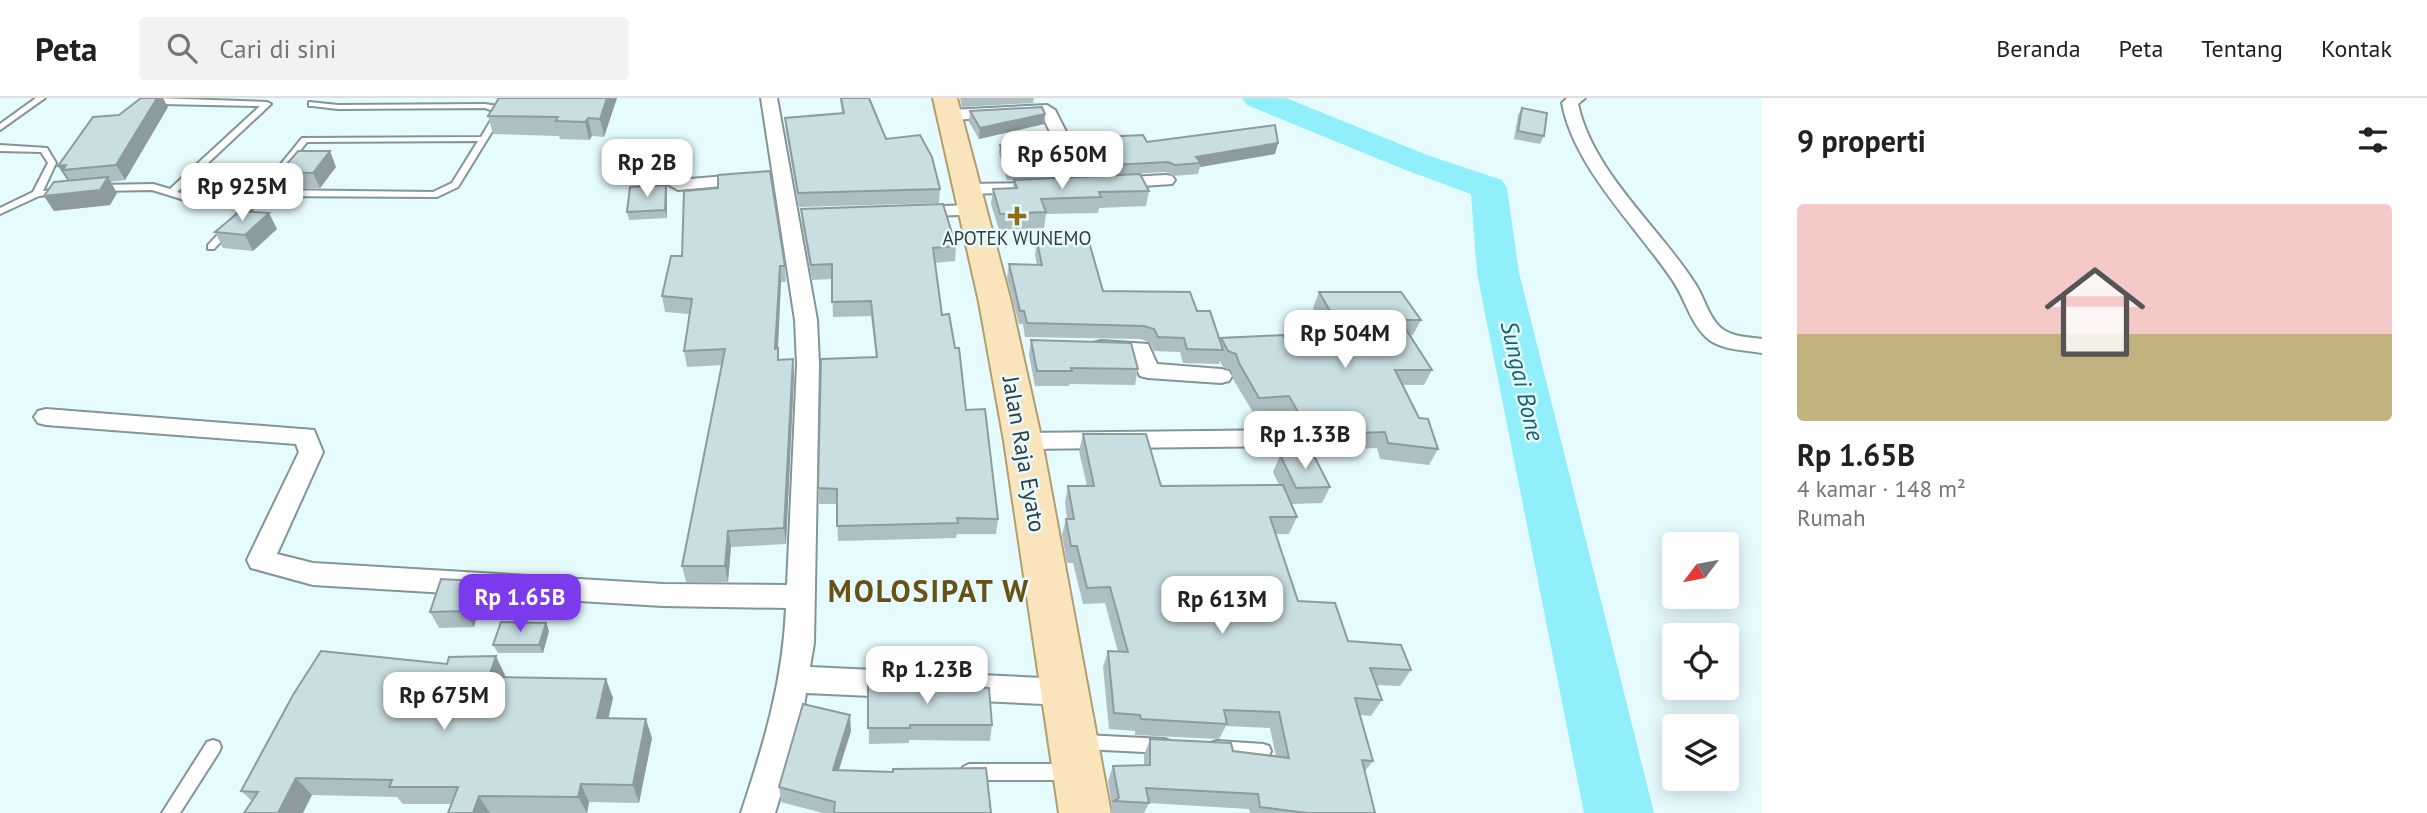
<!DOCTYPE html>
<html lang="id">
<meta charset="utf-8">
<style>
:root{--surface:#fff;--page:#f2f2f2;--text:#202124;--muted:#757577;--line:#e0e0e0;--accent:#7c3aed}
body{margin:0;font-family:"PT Sans",sans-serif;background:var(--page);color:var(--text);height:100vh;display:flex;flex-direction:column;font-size:26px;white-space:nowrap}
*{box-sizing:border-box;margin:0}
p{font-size:23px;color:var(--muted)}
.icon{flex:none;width:38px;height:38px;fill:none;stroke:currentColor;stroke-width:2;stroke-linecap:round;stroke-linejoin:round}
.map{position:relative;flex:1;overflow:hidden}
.sheet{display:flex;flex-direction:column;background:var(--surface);width:665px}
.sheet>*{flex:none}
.needle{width:46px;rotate:238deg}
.tools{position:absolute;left:1662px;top:434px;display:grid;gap:14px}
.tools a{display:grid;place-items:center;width:77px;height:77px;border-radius:7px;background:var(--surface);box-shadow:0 4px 18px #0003;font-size:35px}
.price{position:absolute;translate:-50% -60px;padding:0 16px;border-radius:14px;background:#fff;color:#222;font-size:23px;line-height:46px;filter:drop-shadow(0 2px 4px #0008)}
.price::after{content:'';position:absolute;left:50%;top:42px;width:21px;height:16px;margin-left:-10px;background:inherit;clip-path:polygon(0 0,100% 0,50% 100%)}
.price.selected{background:var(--accent);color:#fff}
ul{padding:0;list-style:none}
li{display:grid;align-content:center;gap:14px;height:371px;padding:0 35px}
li+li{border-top:2px solid var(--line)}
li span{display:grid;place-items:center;height:217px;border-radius:7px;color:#555}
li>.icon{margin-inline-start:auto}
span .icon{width:126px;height:126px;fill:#fffc;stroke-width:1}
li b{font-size:30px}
h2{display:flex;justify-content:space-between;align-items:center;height:84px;padding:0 35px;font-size:30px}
header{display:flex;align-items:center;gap:42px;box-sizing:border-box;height:98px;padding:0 35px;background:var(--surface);border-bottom:2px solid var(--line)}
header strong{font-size:33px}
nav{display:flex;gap:38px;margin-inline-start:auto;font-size:24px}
.search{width:490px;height:63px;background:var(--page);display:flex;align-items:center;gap:18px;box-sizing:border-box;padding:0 24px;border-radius:7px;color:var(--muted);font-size:26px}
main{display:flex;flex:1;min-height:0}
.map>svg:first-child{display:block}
</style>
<header>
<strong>Peta</strong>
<div class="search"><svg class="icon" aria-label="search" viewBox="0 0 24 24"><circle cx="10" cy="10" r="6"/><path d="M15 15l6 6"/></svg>Cari di sini</div>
<nav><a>Beranda</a><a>Peta</a><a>Tentang</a><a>Kontak</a></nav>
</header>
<main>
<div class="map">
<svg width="1762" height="715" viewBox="0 0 1762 715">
<rect width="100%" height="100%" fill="#e6fbfe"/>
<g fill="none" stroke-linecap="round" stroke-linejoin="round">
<path fill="#90effa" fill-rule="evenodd" d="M1242 0H1286L1427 57 1502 82 1507 90 1519 175 1654 715H1584L1477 175 1471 96 1403 71 1247 7Z"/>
<defs>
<g id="lane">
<path d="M36 0H45L0 32V26Z"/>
<path d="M156 0 267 4 271 6 177 94 192 98 259 93 302 40 481 39 496 14 485 10 338 11 312 8H309V4L338 7 485 6 498 8 504 14 458 89 437 99 264 98 214 151H208V147L254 98 191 104 152 92 100 93 96 90 100 87 153 86 170 91 260 8 162 6H159ZM478 43 452 85 433 94 269 92 307 44Z"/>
<path d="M0 47 47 50 56 65 43 93 64 91V95L39 98 0 116V110L33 94 48 65 41 54 0 53Z"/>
<path d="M1084 637 1164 641 1170 643 1172 648 1170 653 1164 655 1084 651 1078 649 1076 644 1078 639Z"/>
<path d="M213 642 219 644 221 649 219 654 180 715H162L207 644Z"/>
<path d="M1217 643 1263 646 1269 648 1271 653 1269 658 1263 660 1217 657 1211 655 1209 650 1211 645Z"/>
<path d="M969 666H1070L1076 669 1078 674 1076 679 1070 682H969L963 679 961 674 963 669Z"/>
</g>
<g id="street">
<path d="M761 0H777L817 222 819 266 814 545 810 569 1065 581 1076 585 1080 594 1076 603 1065 607 806 595 801 629 775 715H741C764 646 783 583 786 510L663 508 313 487 251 470 247 462 299 354 296 346 46 327 38 325 34 319 38 313 46 311 314 332 323 354 277 456 313 465 663 486 787 487 797 266 795 222Z"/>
<path d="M1567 0H1585L1578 6C1592 73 1658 128 1694 184 1704 198 1708 219 1721 230 1732 239 1748 239 1762 241V255C1744 252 1719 252 1706 239 1690 224 1685 200 1673 183 1637 129 1574 70 1562 5Z"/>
<path d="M1047 7 1055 12 1093 87 1090 91H1078L1075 87 1042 17 950 22 942 17 950 12Z"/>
<path d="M750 76 756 77 759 81 756 85 678 92 669 87 678 82Z"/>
<path d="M1166 77 1172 78 1175 82 1172 86 1113 90 1104 85 1113 80Z"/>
<path d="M1027 85 1036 90 1033 94 968 96 959 91 968 86Z"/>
<path d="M973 107 982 112 979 116 913 119 904 114 913 109Z"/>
<path d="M1101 243 1148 246 1157 266 1221 271 1229 273 1232 278 1229 283 1221 285 1148 280 1140 278 1131 258 1093 255 1090 250 1093 245Z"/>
<path d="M1284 332 1293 334 1296 340 1293 346 1284 348 1023 351 1014 349 1011 343 1014 337 1023 335Z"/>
</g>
<path id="primary" d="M933 0H957L1011 204 1042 343 1111 715H1059L1004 343 979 204Z"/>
</defs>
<use href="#lane" stroke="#829598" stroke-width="4"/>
<use href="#street" stroke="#829598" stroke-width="4"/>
<use href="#primary" stroke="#b19e72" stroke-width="4"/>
<use href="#lane" fill="#fff" fill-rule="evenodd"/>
<use href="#street" fill="#fff" fill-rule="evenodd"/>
<use href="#primary" fill="#f9e4bb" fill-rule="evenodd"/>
</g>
<g fill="#adbfc2">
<path d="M493 0H617L604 39 592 38 589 42 560 41 559 38 493 36 488 18 499 1Z"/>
<path d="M840 0H869L886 41 940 91 939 105 799 109 786 34 785 20 842 15Z"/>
<path d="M960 0H1034L1033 5 962 9Z"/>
<path d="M168 9 125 82 110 84 117 95 110 107 54 113 44 98 68 83 58 68 119 17Z"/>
<path d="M1522 10 1544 38 1540 46 1514 41 1518 17Z"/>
<path d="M970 13 1045 16 1044 26 979 41 969 24Z"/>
<path d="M1079 40 1147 44 1278 45 1275 56 1200 69 1198 76 1173 78 1166 74 1092 78 1078 51Z"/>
<path d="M1000 47 1070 72 1069 79 1149 93 1146 108 1099 110 1098 115 1046 116 1044 130 999 132 991 106 993 91 1013 90 1014 82 1065 80 1007 82 999 55Z"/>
<path d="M336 69 320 90H287L280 74Z"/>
<path d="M666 87 667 95V120L629 122 627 114Z"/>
<path d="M718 90 785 168 786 184H781L778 250 779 262 794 277 786 446 731 449 728 484H686L682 468 722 267 687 269 684 253 689 216 665 214 662 198 682 158Z"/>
<path d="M801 111 956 148 955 163 935 165 942 217 966 312 998 421 996 436H957L956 440 838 443 837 406H819L818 390 876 259 871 218 833 219 832 181 812 182 802 126Z"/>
<path d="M277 131 253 153 223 150 215 134Z"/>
<path d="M1037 144 1103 193 1197 213 1220 243 1221 240 1285 241 1329 240 1313 210 1319 194 1421 222 1413 237H1410L1432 272 1424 287H1403L1419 320 1438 351 1429 367 1380 361 1377 350 1304 353 1283 314 1254 316 1233 281 1231 272 1223 269 1220 263 1219 266 1183 265 1180 254 1154 253 1150 245 1141 241 1025 239 1023 226H1019L1007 180 1009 166 1037 167 1035 157Z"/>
<path d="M1031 242 1138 271 1135 287 1070 286 1069 288H1035L1029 257Z"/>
<path d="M1083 336 1161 388 1279 387 1273 374 1280 357 1330 389 1322 405 1291 406 1297 419 1289 436H1275L1298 503 1348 543 1411 572 1400 588 1376 587 1382 602 1371 618 1360 617 1373 663 1365 673 1375 715H1250L1249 711 1149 705 1144 715H1110L1112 708 1108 683 1113 668 1144 667V657L1150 641 1276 659 1270 630 1226 628 1219 641 1135 637V633L1109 631 1103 569 1108 553 1118 554 1105 505 1083 506 1073 465H1067L1062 437 1066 421H1067L1065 404 1068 388H1087L1079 353Z"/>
<path d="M482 500 474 529 439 530 430 514Z"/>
<path d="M546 525 549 533 543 555H498L493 547Z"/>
<path d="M505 577V580L613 600 608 621 652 640 639 705 589 704 587 715H448L451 706H403L397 699 312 697 252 703 241 693Z"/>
<path d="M868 585 992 627 990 643 909 642V645L869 646Z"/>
<path d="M851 633 839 672 991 715H823L781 704 779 689Z"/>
</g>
<g fill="#8d9b9e">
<path d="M157 0H163L168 9 125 82 116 67Z"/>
<path d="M607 0H617L604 39 600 21Z"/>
<path d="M1045 16 1044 26 979 41 980 30Z"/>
<path d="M588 20 592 38 589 42 585 24Z"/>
<path d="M1278 45 1275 56 1200 69 1201 65 1196 59Z"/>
<path d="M330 53 336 69 320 90 313 75Z"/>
<path d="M66 67 63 72 70 83H68L58 68Z"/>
<path d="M108 79 117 95 110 107 54 113 44 98Z"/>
<path d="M666 87 667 95V120L665 112Z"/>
<path d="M269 115 277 131 253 153 245 137Z"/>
<path d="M780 168 781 184 777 266 775 251Z"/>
<path d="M793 261 794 277 786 446 784 430Z"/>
<path d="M728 433 731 449 728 484 725 468Z"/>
<path d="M474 483 482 500 474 529 465 513Z"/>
<path d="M546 525 549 533 543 555 539 547Z"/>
<path d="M496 558 505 577 499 598 489 579Z"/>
<path d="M606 581 613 600 604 639 597 620Z"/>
<path d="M850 617 851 633 834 687 833 672Z"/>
<path d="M646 621 652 640 639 705 633 687Z"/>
<path d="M296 680 312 697 303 715H278Z"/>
<path d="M581 686 589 704 587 715 578 699Z"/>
<path d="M479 698 490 715H473Z"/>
</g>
<g fill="#c9dee1" stroke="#8d9b9e" stroke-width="2">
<path d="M141 0H157L116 67 63 72 66 67 58 68 93 19 119 17Z"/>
<path d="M499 0H607L600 21 588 20 585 24 556 23 558 19 488 18Z"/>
<path d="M841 0H869L886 41 920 37 932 59 940 91 798 95 785 20 844 15Z"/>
<path d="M1042 9 1045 16 980 30 970 13Z"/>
<path d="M1522 10 1547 15 1544 38 1518 33Z"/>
<path d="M1275 27 1278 45 1196 59 1201 65 1175 67 1168 64 1093 68 1079 40 1143 37 1147 44Z"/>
<path d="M1057 44 1070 72 1008 74 1000 47Z"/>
<path d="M298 53H330L313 75 280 74Z"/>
<path d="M770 73 785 168H780L775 251 778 250V262L793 261 784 430 728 433 725 468H682L725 251 684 253 692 201 662 198 671 158H682L684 93 718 90V77Z"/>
<path d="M1140 76 1149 93 1099 94 1101 99 1041 101 1046 114 1000 116 993 91 1017 90 1014 82Z"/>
<path d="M108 79 100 92 44 98 54 84Z"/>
<path d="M666 87 665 112 627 114 630 89Z"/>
<path d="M943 106 956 148 933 150 942 217 949 216 955 250H959L966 312 985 311 998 421 957 420 958 425 837 428V391L818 390 821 261 877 259 871 203 832 204V166L811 167 801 111Z"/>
<path d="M240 113 269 115 245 137 215 134Z"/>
<path d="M1037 144H1089L1103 193 1190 194 1197 213H1210L1223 252 1187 251 1184 240 1158 239 1154 231 1144 228 1027 225 1024 213H1020L1009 166 1042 167Z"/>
<path d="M1319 194H1401L1421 222H1400L1432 272H1395L1419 320 1428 321 1438 351 1388 345 1385 334 1311 337 1289 298 1259 300 1239 265 1236 256 1228 253 1221 240 1283 237 1285 241 1345 239Z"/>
<path d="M1031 242 1131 245 1138 271 1071 270 1072 273H1037Z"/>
<path d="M1083 336H1146L1161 388 1283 387 1297 419H1270L1298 503 1335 505 1348 543 1401 547 1411 572 1370 570 1382 602 1355 600 1373 663 1362 662 1375 715H1307L1260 709 1258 696 1146 690 1149 705 1114 703 1119 700 1113 668 1150 667V641L1231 645 1233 653 1289 660 1279 614 1224 612 1227 626 1141 621 1140 617 1114 615 1108 553 1128 554 1110 489 1087 490 1077 448H1071L1066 421H1074L1068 388H1094Z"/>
<path d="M1313 356 1330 389 1296 390 1280 357Z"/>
<path d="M441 481 474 483 465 513 430 514Z"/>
<path d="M501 524 546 525 539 547H493Z"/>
<path d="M321 553 447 566 449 559 496 558 489 579 606 581 597 620 646 621 633 687 581 686 578 699 479 698 473 715H448L458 689H389L392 682 296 680 278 715H244L258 694 241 693 293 597Z"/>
<path d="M868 585 989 590 992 627H910V630H868Z"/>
<path d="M803 606 850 617 833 672 893 674V671L986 670 991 715H834L835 704 779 689Z"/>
</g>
<path fill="#916c12" stroke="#e6fbfe" stroke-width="2.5" d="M1013.5 107.5h7v7h7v7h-7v7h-7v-7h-7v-7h7z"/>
<g text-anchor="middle" stroke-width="5" stroke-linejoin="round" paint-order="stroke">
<g font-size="19" fill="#343c3d" stroke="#e6fbfe">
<text x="1017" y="147">APOTEK WUNEMO</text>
</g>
<g font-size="23" fill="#343c3d" stroke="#e6fbfe">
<text transform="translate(1024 356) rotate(80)" y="8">Jalan Raja Eyato</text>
</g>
<g font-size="24" font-style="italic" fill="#13636b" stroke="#e6fbfe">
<text transform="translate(1522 283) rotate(77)" y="8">Sungai Bone</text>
</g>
<g font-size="30" font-weight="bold" letter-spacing="2" fill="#695017" stroke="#e6fbfe">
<text x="929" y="504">MOLOSIPAT W</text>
</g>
</g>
</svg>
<div class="tools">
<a><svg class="needle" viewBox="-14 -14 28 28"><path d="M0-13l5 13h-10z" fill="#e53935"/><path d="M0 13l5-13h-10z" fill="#757577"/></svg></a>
<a><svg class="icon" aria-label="locate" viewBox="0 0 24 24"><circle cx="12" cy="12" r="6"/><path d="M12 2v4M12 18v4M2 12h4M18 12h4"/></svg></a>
<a><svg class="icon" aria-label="layers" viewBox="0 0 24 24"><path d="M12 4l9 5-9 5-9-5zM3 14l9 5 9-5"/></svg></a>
</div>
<b class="price" style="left:1062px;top:93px">Rp 650M</b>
<b class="price" style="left:647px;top:101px">Rp 2B</b>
<b class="price" style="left:242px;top:125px">Rp 925M</b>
<b class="price" style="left:1345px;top:272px">Rp 504M</b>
<b class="price" style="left:1305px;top:373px">Rp 1.33B</b>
<b class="price selected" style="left:520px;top:536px">Rp 1.65B</b>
<b class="price" style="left:1222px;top:538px">Rp 613M</b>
<b class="price" style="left:927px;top:608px">Rp 1.23B</b>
<b class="price" style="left:444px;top:634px">Rp 675M</b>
</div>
<section class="sheet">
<h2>9 properti<svg class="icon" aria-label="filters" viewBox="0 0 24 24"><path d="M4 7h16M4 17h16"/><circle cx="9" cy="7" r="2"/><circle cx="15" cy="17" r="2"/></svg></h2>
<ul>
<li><span style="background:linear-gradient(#f6c9c9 60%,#c2b280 0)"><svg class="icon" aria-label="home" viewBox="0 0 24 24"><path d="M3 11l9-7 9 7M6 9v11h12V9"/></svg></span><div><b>Rp 1.65B</b><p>4 kamar · 148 m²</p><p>Rumah</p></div></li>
</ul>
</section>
</main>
